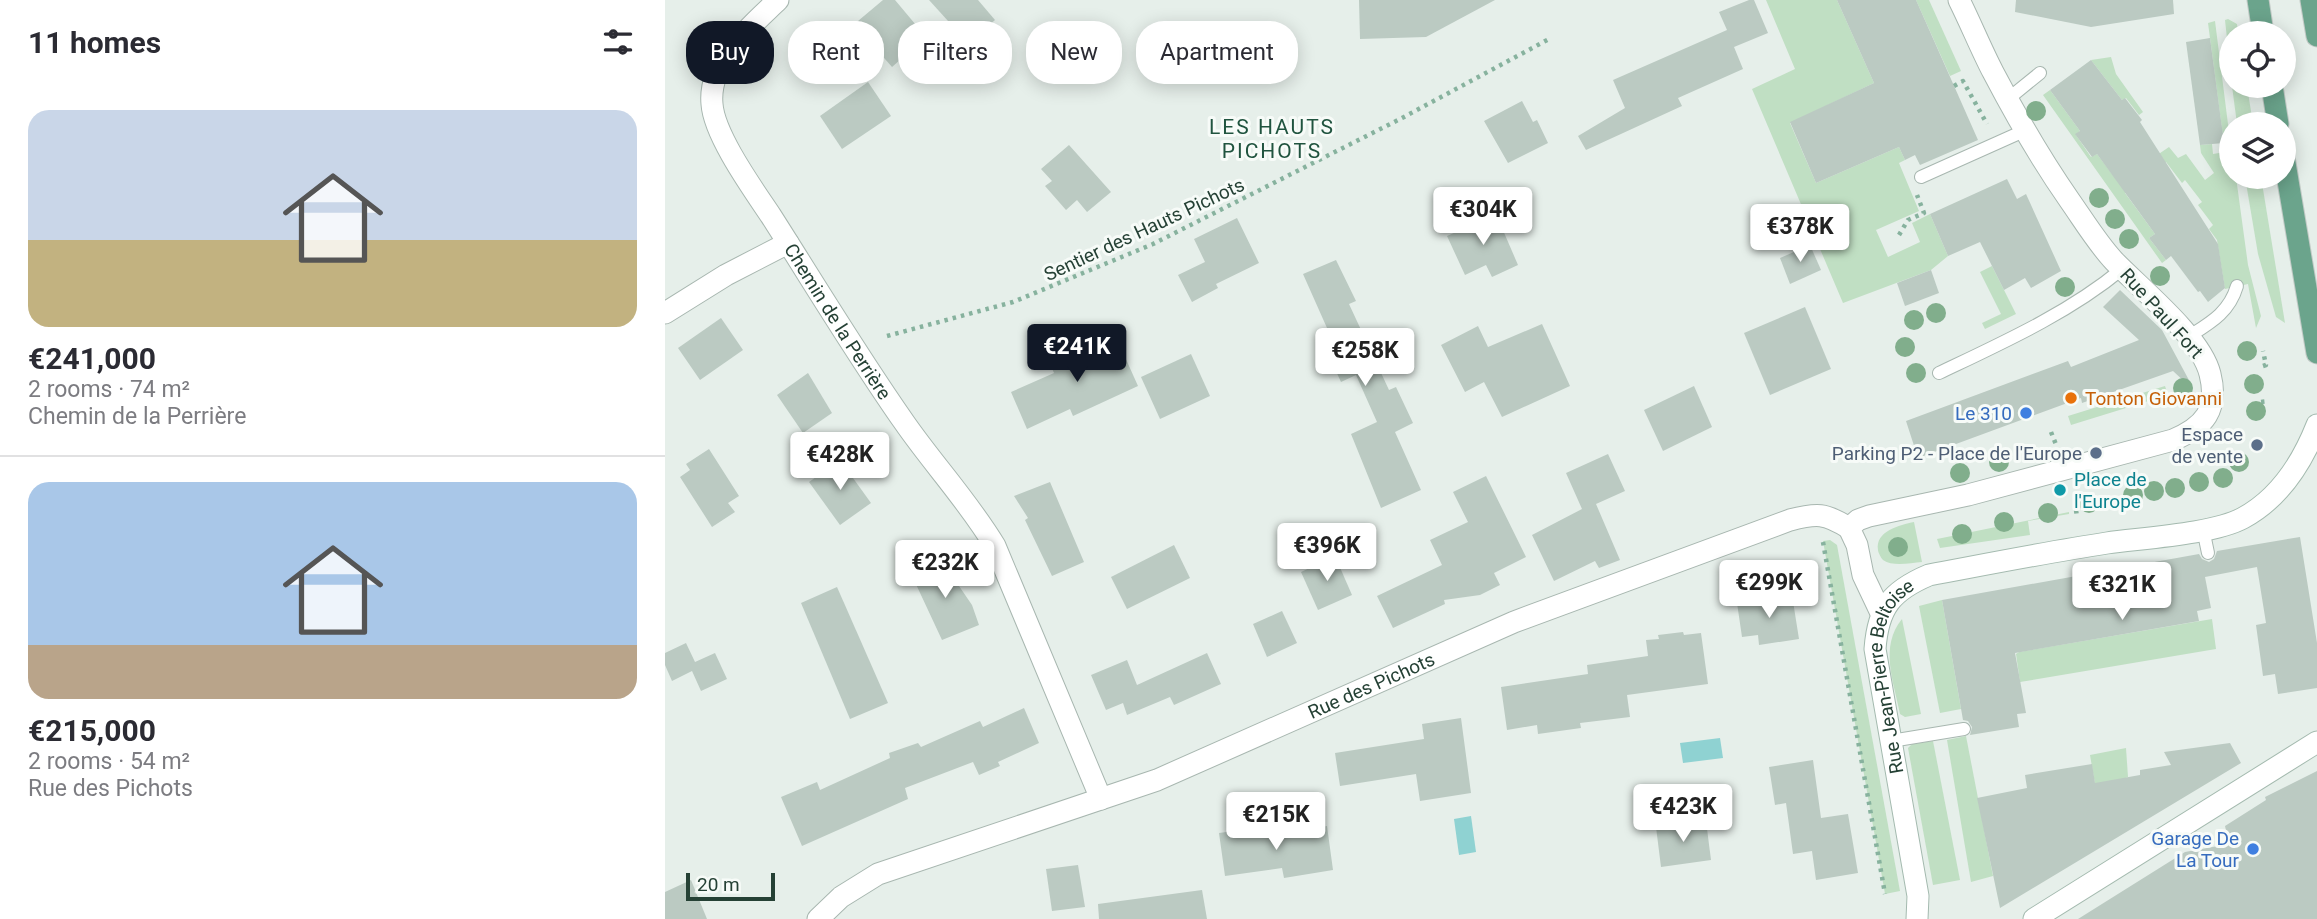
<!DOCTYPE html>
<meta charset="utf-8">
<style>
:root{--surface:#fff;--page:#f7f7f7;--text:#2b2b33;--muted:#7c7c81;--line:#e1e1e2;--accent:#111827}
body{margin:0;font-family:Roboto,sans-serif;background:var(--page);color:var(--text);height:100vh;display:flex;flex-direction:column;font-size:26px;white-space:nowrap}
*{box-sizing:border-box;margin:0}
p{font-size:23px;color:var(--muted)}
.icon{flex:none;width:38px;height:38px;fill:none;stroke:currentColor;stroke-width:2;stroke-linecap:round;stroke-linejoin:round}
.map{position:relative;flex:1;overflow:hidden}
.side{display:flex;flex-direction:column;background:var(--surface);width:665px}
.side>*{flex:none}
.top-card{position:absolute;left:21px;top:21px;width:665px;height:63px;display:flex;gap:14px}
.tools{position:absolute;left:1554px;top:21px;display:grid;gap:14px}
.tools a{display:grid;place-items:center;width:77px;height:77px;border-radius:50%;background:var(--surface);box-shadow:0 4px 18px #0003;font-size:35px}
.scale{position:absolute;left:21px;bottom:18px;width:89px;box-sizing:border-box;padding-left:7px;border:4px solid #254135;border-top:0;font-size:19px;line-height:24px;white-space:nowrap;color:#254135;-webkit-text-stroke:5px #f7fbf8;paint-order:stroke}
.price{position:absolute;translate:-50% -60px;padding:0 16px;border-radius:7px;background:#fff;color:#222;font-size:23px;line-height:46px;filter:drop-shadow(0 2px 4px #0008)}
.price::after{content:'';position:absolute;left:50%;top:42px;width:21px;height:16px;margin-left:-10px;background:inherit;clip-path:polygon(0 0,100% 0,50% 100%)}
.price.active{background:var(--accent);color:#fff}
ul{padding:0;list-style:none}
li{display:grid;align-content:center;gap:14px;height:371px;padding:0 28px}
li+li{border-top:2px solid var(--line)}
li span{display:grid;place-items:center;height:217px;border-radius:21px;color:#555}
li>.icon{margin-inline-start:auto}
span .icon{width:126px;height:126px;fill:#fffc;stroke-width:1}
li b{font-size:30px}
h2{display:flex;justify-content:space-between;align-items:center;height:84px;padding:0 28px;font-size:30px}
.tag{padding:0 24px;border-radius:28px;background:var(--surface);box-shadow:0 4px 18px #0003;font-size:24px;line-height:63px}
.tag.active{background:var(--accent);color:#fff}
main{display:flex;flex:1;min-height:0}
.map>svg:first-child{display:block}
</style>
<main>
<section class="side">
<h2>11 homes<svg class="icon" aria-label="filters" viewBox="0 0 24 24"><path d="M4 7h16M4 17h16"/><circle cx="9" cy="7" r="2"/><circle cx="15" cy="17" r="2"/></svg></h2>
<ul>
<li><span style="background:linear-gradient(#c9d6e8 60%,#c2b280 0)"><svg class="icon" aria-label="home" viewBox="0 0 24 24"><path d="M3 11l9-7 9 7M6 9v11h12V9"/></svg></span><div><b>€241,000</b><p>2 rooms · 74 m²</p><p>Chemin de la Perrière</p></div></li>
<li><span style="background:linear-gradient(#a9c7e8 75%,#b9a48a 0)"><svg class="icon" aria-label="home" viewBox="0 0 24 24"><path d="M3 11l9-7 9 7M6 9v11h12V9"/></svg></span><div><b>€215,000</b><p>2 rooms · 54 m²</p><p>Rue des Pichots</p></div></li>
</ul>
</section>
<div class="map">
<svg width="1652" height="919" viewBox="0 0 1652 919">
<rect width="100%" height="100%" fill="#e6efea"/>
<g fill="#c0dfc3">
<path d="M1101 0H1172L1209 83 1125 123 1151 183 1234 147 1240 160 1234 163 1254 211 1211 230 1223 257 1255 242 1247 223 1265 214 1283 256 1266 270 1178 303 1087 89 1130 69Z"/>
<path d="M1251 0H1264L1296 71 1285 76Z"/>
<path d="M1563 19 1572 24 1573 33H1566V76L1560 20Z"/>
<path d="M1550 21 1566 148V177H1571L1583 265 1596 316 1591 328 1583 284 1560 289 1552 240 1544 229 1548 225 1533 205 1537 202 1520 180 1517 183 1501 162 1460 193 1490 234 1484 238 1501 260 1497 263 1378 95 1385 90 1415 131 1411 135 1426 157 1432 154 1447 174 1479 164 1504 147 1513 158 1521 154 1540 180 1549 173 1536 153 1535 145 1547 144 1548 154 1560 152 1543 23Z"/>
<path d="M1446 57 1451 74 1478 112 1474 115 1461 98 1457 100 1426 60Z"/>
<path d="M1567 86H1582L1588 124H1572Z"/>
<path d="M1580 177H1596L1620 323 1611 317 1593 254Z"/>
<path d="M1327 266 1351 314 1320 329 1317 323 1336 314 1315 272Z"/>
<path d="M1500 386 1503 395 1406 425 1403 416Z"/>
<path d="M1404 512V514L1363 521 1365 535 1275 548 1272 539Z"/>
<path d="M1249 522 1257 562C1245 563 1228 567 1218 560 1216 558 1213 552 1213 550 1210 531 1235 525 1249 522Z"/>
<path d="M1165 540 1172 545 1235 891 1220 894 1158 541Z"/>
<path d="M1277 600 1296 709 1275 713 1254 606Z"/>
<path d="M1237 619 1256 714 1240 717 1235 714C1229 682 1214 647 1237 619Z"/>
<path d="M1547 619 1551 649 1355 682 1351 654 1354 652Z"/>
<path d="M1301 736 1328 876 1306 882 1282 740Z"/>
<path d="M1268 741 1295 880 1268 885 1243 748 1247 744Z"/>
<path d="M1461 748 1463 777 1431 790 1425 755Z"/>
</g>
<g fill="#8fd2d2">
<path d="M1055 738 1058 758 1018 763 1015 743Z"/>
<path d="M806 816 811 852 794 855 789 819Z"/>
</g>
<g fill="#bbcac2">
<path d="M218 0H230L261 37 227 67 199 35 203 32 193 21Z"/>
<path d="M264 0H313L330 20 303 43Z"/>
<path d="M694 0H830L761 37 695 39Z"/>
<path d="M1084 0H1089L1103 33 1069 47 1078 69 1013 98 1017 106 921 150 913 136 960 108 948 80 1062 30 1054 12Z"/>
<path d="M1172 0H1251L1313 140 1255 165 1250 155 1240 160 1234 147 1151 183 1125 122 1209 83Z"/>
<path d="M1351 0H1508L1509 14 1426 27 1350 12Z"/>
<path d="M1545 38 1559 143 1535 145 1521 42Z"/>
<path d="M1426 60 1457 100 1460 98 1477 120 1475 122 1553 244 1560 288 1543 302 1535 291 1533 292 1506 256 1501 260 1484 238 1490 234 1432 154 1427 157 1410 134 1415 131 1385 90Z"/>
<path d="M203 82 226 116 177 149 155 116Z"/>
<path d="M857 101 868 122 872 120 883 143 843 163 819 121Z"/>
<path d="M404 145 446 192 422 212 412 200 401 210 380 186 387 181 376 169Z"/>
<path d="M1342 179 1352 199 1361 194 1396 271 1366 288 1360 278 1339 290 1315 242 1283 256 1265 214Z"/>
<path d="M831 214 853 265 827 277 821 265 800 275 782 236Z"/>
<path d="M572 218 594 263 551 284 553 288 527 302 513 275 540 262 529 239Z"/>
<path d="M1145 245 1156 270 1125 284 1115 258Z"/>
<path d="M671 260 691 301 684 304 724 390 731 387 748 423 730 432 756 490 716 508 686 434 712 422 691 375 676 382 657 341 666 337 638 274Z"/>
<path d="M1266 270 1274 293 1240 306 1232 283Z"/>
<path d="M1455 290 1497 330 1525 382 1522 384 1508 371 1417 403 1416 398 1253 458 1241 421 1403 361 1406 367 1474 340 1438 307Z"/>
<path d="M1140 307 1166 369 1105 395 1079 333Z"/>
<path d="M56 318 78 350 35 380 13 348Z"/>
<path d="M877 324 905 386 837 417 819 382 800 392 776 345 813 326 823 347Z"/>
<path d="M451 337 473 386 408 416 405 409 362 429 346 392 389 373 386 366Z"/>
<path d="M526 354 545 396 495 419 476 377Z"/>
<path d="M143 373 167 413 138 433 112 395Z"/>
<path d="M1029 386 1047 427 998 451 979 410Z"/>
<path d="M44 449 74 496 63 503 70 512 47 527 15 477 25 470 21 464Z"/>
<path d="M943 454 960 491 931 504 955 560 934 568 930 561 889 581 867 535 917 509 901 473Z"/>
<path d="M175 460 206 503 175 525 144 482Z"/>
<path d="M821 476 861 557 829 573 835 585 815 595 779 600 780 604 728 628 712 596 777 565 765 540 803 522 788 492Z"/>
<path d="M385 482 419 562 387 576 360 520 363 518 349 496Z"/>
<path d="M1635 537 1652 643V688L1613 694 1610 674 1598 676 1591 625 1601 623 1592 567 1540 577 1546 608 1532 611 1534 621 1350 653 1361 713 1352 714 1354 727 1305 735 1307 727 1303 721 1298 720 1277 600 1534 554 1537 559 1544 562 1549 559 1552 551Z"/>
<path d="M509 545 525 578 462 609 446 577Z"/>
<path d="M670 556 687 595 653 610 636 572Z"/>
<path d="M271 559 274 567H281L307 605 314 625 277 640 249 580 255 562Z"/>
<path d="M172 587 223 703 185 719 136 603Z"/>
<path d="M1127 595 1134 639 1094 645 1093 635 1077 637 1072 603Z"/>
<path d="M617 611 632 643 602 657 588 624Z"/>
<path d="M1018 632 1019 635 1036 633 1043 684 962 695 965 717 915 723 916 728 873 734 872 725 842 730 836 687 923 674 922 665 983 656 981 640 994 639 993 635Z"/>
<path d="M21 643 30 662 50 653 62 679 36 691 27 671 7 681 0 665V653Z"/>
<path d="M542 653 556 684 509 705 505 697 462 715 458 703 441 710 426 675 462 660 472 685Z"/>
<path d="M359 708 374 743 333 762 335 766 314 775 308 762 240 788 243 799 137 846 116 797 152 782 155 790 225 758 224 753 253 743 256 747 315 721 318 727Z"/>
<path d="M796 718 806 793 755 801 751 774 675 786 670 753 759 739 757 724Z"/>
<path d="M1565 743 1576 763 1335 908 1312 798 1362 788 1360 775 1427 764 1430 783 1475 775V770L1506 765 1499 752Z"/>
<path d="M1148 760 1156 818 1183 814 1193 873 1151 880 1147 851 1128 854 1121 803 1110 805 1104 767Z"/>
<path d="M1652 771V919H1413L1520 852 1564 844 1560 826 1601 800 1600 797Z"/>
<path d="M1041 821 1046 860 996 867 991 827Z"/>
<path d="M606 826 608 836 662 826 668 870 619 878 617 868 560 876 554 833Z"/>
<path d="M413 865 420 907 387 911 381 869Z"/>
<path d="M26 880 42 919H0V892Z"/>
<path d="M537 890 542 919H434L433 904Z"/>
</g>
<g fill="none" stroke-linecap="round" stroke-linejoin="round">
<defs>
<g id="service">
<path d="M1343 99 1375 73"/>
<path d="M1256 177 1361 130"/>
<path d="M1523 337C1545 323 1564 313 1572 286"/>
<path d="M1274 373C1337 343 1404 313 1457 269"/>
<path d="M1538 529 1543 553"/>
<path d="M1226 741 1299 729"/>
</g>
<g id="minor">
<path id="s1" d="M113 0C85 27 43 61 47 104 49 135 88 189 106 216 150 285 192 355 239 422 268 464 303 501 330 546L436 799"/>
<path d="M0 313 61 275 123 243"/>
<path id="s2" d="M153 919 176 897 213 874 492 780 849 622 1125 520C1152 513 1160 513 1184 528"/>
</g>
<path id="tertiary" d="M1216 613 1198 575 1192 545 1184 528 1193 520 1204 516 1303 495 1508 440C1539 427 1554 410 1545 374 1536 337 1477 290 1449 261 1433 244 1419 221 1405 201 1377 161 1351 116 1328 72 1316 49 1306 24 1294 0"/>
<g id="secondary">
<path id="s3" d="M1252 919 1253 896 1210 649C1213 608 1226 591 1264 575 1323 564 1383 552 1442 543 1477 538 1549 534 1578 518 1615 498 1637 463 1652 425"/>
<path d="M1369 919 1652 742"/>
</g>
<g id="primary">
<path d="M1593 0 1598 33"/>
<path d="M1646 0 1652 36"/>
<path d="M1607 86 1613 124"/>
<path d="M1619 157 1652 353"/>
</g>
</defs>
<use href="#service" stroke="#a8b7b0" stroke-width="14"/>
<use href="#minor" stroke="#a8b7b0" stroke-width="23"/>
<use href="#tertiary" stroke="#a8b7b0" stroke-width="23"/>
<use href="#secondary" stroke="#a4baaf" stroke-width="23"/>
<use href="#primary" stroke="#c2cac6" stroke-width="23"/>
<g stroke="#87b29e" stroke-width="4.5" stroke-dasharray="3.5 5" stroke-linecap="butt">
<path d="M1289 86 1298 81 1322 124"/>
<path d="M1234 235 1243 220 1259 213 1252 195"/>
<path d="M222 336 348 302 488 244 737 118 884 39"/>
<path d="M1598 366 1601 365 1598 351"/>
<path d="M1596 402 1604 401"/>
<path d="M1386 432 1392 447"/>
<path d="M1411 510 1412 517"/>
<path d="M1158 542 1220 894"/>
</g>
<use href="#service" stroke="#fff" stroke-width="12"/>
<use href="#minor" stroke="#fff" stroke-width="21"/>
<use href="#tertiary" stroke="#fff" stroke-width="21"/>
<use href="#secondary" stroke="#fff" stroke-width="21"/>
<use href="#primary" stroke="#6ba48c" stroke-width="21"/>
</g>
<g fill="#81ae8c">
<circle cx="1371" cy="111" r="10"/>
<circle cx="1434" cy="198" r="10"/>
<circle cx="1450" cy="219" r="10"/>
<circle cx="1464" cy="239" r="10"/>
<circle cx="1495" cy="276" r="10"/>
<circle cx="1400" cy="287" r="10"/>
<circle cx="1271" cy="313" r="10"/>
<circle cx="1249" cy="320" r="10"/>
<circle cx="1240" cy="347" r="10"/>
<circle cx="1582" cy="351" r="10"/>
<circle cx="1251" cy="373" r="10"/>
<circle cx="1589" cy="384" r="10"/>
<circle cx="1518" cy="388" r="10"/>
<circle cx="1591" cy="411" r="10"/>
<circle cx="1334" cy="462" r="10"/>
<circle cx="1574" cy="462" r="10"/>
<circle cx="1295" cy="473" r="10"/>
<circle cx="1558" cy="478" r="10"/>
<circle cx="1534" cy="482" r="10"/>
<circle cx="1510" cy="488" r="10"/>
<circle cx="1489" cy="491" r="10"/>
<circle cx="1468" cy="495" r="10"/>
<circle cx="1424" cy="503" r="10"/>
<circle cx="1383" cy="513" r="10"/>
<circle cx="1339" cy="522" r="10"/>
<circle cx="1297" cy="534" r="10"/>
<circle cx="1233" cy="547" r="10"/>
</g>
<circle fill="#e8710a" stroke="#f7fbf8" stroke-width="2.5" cx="1406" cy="398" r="7"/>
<g fill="#3f7fe0" stroke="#f7fbf8" stroke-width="2.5">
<circle cx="1361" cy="413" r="7"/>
<circle cx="1588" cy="849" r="7"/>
</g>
<g fill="#5c6f8a" stroke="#f7fbf8" stroke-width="2.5">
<circle cx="1592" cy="445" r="7"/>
<circle cx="1431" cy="453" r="7"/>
</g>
<circle fill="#0f9aa8" stroke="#f7fbf8" stroke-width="2.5" cx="1395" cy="490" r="7"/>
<g text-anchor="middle" stroke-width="6" stroke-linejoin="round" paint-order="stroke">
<g font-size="19" fill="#254135" stroke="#f7fbf8">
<text transform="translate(479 229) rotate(-25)" y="7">Sentier des Hauts Pichots</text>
<text transform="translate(1497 313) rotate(48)" y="7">Rue Paul Fort</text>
<text dy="7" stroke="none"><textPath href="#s1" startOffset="380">Chemin de la Perrière</textPath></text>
<text dy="7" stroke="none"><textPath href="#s3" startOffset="250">Rue Jean-Pierre Beltoise</textPath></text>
<text dy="7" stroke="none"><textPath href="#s2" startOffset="604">Rue des Pichots</textPath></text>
</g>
<g font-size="19" fill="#c56008" stroke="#f7fbf8" text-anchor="start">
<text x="1420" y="405">Tonton Giovanni</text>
</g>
<g font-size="19" fill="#366cbe" stroke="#f7fbf8" text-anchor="end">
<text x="1347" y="420">Le 310</text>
<text x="1574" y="845">Garage De<tspan x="1574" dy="22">La Tour</tspan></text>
</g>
<g font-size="19" fill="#4e5e75" stroke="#f7fbf8" text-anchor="end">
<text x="1578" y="441">Espace<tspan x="1578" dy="22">de vente</tspan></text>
<text x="1417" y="460">Parking P2 - Place de l'Europe</text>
</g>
<g font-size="19" fill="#0d838f" stroke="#f7fbf8" text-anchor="start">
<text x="1409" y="486">Place de<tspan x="1409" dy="22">l'Europe</tspan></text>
</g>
<g font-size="21" letter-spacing="2" fill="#20543f" stroke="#f7fbf8">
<text x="607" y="134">LES HAUTS<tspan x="607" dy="24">PICHOTS</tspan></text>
</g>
</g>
</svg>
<div class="tools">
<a><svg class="icon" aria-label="locate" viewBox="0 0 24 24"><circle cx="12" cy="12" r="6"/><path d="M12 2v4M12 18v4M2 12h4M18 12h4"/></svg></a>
<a><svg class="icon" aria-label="layers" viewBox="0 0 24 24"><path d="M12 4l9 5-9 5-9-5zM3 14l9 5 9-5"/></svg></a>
</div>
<div class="scale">20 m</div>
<b class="price" style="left:818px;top:247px">€304K</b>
<b class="price" style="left:1135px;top:264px">€378K</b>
<b class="price active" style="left:412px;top:384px">€241K</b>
<b class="price" style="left:700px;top:388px">€258K</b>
<b class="price" style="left:175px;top:492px">€428K</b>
<b class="price" style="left:662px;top:583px">€396K</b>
<b class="price" style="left:280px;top:600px">€232K</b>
<b class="price" style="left:1104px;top:620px">€299K</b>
<b class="price" style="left:1457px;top:622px">€321K</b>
<b class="price" style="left:1018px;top:844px">€423K</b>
<b class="price" style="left:611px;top:852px">€215K</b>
<div class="top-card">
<a class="tag active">Buy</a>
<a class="tag">Rent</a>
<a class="tag">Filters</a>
<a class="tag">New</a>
<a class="tag">Apartment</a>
</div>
</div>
</main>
